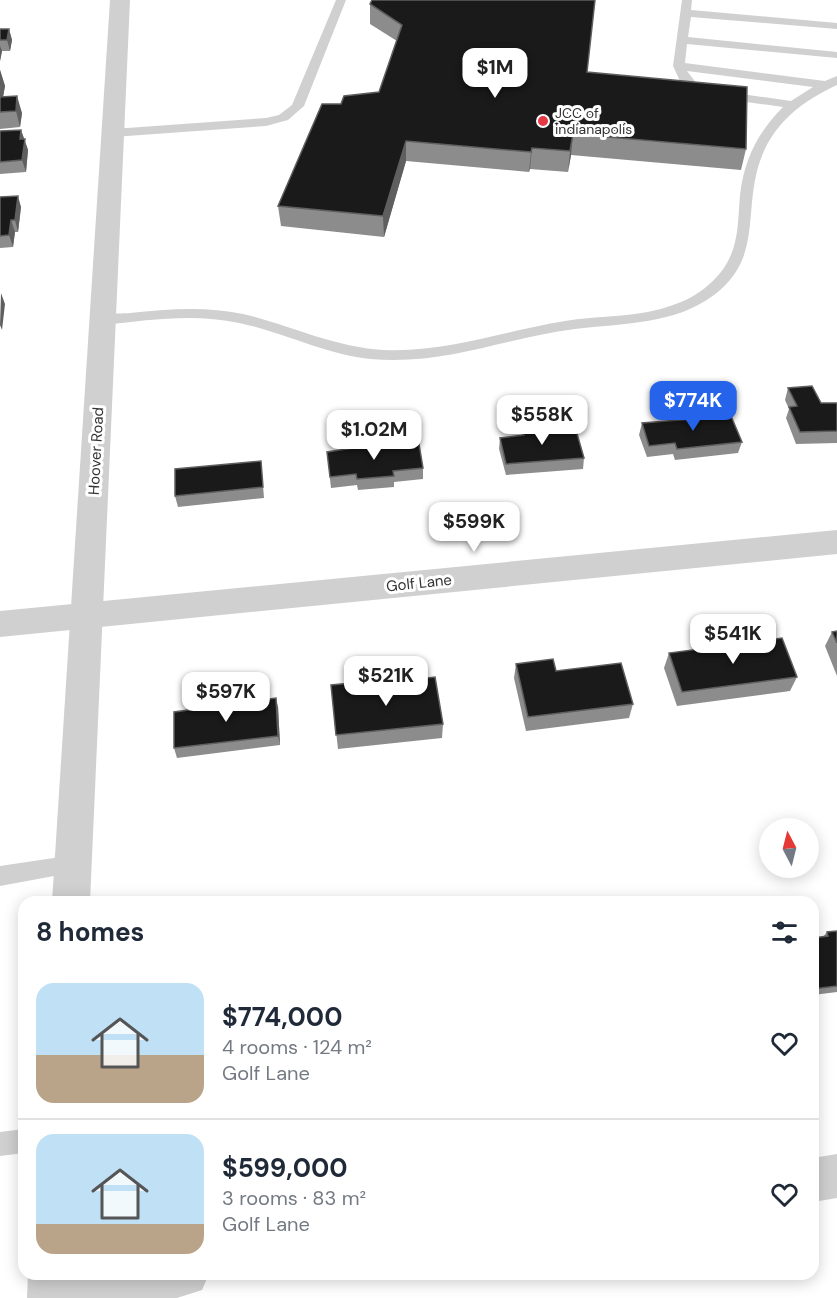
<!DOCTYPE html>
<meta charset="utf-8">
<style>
:root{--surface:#fff;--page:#f6f6f7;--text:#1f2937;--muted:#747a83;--line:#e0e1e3;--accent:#2563eb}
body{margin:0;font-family:"DM Sans",sans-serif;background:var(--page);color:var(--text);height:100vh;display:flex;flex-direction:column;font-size:22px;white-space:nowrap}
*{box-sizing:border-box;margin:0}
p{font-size:20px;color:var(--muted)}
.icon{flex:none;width:33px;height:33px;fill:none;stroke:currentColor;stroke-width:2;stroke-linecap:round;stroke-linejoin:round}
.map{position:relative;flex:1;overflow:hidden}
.panel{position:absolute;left:18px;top:896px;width:801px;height:384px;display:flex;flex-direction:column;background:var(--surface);border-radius:18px;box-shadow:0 3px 15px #0003}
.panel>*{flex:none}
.needle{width:39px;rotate:353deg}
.tools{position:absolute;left:759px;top:818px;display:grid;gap:12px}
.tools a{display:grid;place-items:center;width:60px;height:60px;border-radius:50%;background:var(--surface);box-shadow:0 3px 15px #0003;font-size:30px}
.price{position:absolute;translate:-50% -51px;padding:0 14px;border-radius:12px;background:#fff;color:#222;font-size:20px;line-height:39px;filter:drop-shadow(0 2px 3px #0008)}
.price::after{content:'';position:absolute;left:50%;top:36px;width:18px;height:14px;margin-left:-9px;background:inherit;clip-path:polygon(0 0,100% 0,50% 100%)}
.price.current{background:var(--accent);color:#fff}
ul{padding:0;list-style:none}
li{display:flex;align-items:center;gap:18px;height:150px;padding:0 18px}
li+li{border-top:2px solid var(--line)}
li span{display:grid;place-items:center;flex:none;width:168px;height:120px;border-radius:18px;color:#555}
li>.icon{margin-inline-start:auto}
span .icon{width:72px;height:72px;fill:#fffc;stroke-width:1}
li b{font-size:26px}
h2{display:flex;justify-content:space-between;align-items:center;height:72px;padding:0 18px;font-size:26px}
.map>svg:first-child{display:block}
</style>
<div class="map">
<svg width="837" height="1298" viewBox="0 0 837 1298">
<rect width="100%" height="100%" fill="#fff"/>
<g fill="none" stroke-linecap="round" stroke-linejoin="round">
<g fill="#d0d0d0" fill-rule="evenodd">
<path d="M336 0H346L304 106 288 120 266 126 113 137 107 133 113 129 266 118 279 115 292 105Z"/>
<path d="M682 0H692L691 10 837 23V29L691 17 688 37 837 52V58L687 44 685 63 825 81 837 76V85C798 103 768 128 757 171 745 219 760 260 714 295 674 325 623 323 575 329 504 338 444 366 370 359 324 354 283 332 239 323 194 313 148 320 103 325L96 320C102 312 120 314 130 313 167 309 206 306 243 314 290 325 333 347 383 350 447 353 503 331 565 321 601 315 638 318 673 305 695 298 717 282 728 261 739 241 738 217 740 195 744 160 758 132 783 107L696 95 681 83 673 66ZM687 71 813 87 791 101 700 88Z"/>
<path d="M74 855 81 857 84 864 81 871 0 886V866Z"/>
<path d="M24 1129V1153L0 1156V1132Z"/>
</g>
<g fill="#d0d0d0" fill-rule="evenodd">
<path d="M837 530V554L0 637V611Z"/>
<path d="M837 1154V1198L813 1202V1158Z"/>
<path d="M44 1274H209L202 1290 177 1298H29L27 1294 34 1278Z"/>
</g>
<g fill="#d0d0d0" fill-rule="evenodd">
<path d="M110 0H130L90 902H52Z"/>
<path d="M28 1274H73V1298H27Z"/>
</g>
</g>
<g fill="#8c8c8c">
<path d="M370 4 592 24 587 72 746 149 741 170 571 155 568 172 530 169 529 172 406 161 384 237 281 226 278 206 341 104 379 92 397 41 370 24Z"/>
<path d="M0 29H9L12 40 10 51H2L0 61Z"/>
<path d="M0 70 5 86 3 97 22 113 20 127 0 129Z"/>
<path d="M21 130 28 150 26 172 0 174V131Z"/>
<path d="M0 197 21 207 18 232H15L13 247 0 248Z"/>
<path d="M788 388 821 403H837V443L796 444 786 418 789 409 785 400Z"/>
<path d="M642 423 742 442 738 453 675 460 673 454 647 457 639 435Z"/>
<path d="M523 430 549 433 584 458 583 469 506 475 499 449 500 438 522 435Z"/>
<path d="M387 447 423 468V479L394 482V487L358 490 357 485 331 488 327 452Z"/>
<path d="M261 461 264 498 178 507 175 496Z"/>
<path d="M837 631V676L825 646 832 632Z"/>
<path d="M669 653 797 677 790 691 677 706 664 668Z"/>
<path d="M516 664 556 671 633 704 629 718 526 731 514 678Z"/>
<path d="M401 681 443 724 442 738 338 749 331 685 363 693 401 689Z"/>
<path d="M278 707 280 745 177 758 174 748Z"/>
<path d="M837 931V992L813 995V938L823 937 827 932Z"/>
</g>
<g fill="#5f5f5f">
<path d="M9 29 12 40 10 51 7 40Z"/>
<path d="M0 46 2 51 0 61Z"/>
<path d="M0 70 5 86 3 97 0 86Z"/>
<path d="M0 86 4 99 0 107Z"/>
<path d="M17 96 22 113 20 127 16 111Z"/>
<path d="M21 130 28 150 26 172 22 160 20 139Z"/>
<path d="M573 134 571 155 568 172 570 151Z"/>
<path d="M406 141V161L384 237 383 216Z"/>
<path d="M532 148 530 169 529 172 531 152Z"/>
<path d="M18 196 21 207 18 232 15 220Z"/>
<path d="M11 220 15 232 13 247 9 235Z"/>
<path d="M1 293 5 304 2 330 0 325Z"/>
<path d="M276 698 278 707 280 745 278 736Z"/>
</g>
<g fill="#1a1a1a" stroke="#5f5f5f" stroke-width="1.5">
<path d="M372 0H595L587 72 747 87 746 149 573 134 570 151 532 148 531 152 406 141 383 216 278 206 322 104H341L344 96 379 92 402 25 370 4Z"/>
<path d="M0 29H9L7 40H0Z"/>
<path d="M17 96 16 111 0 112V97Z"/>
<path d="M21 130 20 139H25L22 160 0 162V131Z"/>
<path d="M18 196 15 220H11L9 235 0 236V197Z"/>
<path d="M812 386 821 403H837V431L800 432 789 407 797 406 788 388Z"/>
<path d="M731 416 742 442 677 449 675 443 649 446 642 423Z"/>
<path d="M547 427 549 433 576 430 584 458 506 464 500 438 524 435 523 430Z"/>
<path d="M387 443V447L419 444 423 468 393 471 394 476 357 479 356 474 330 477 327 452Z"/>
<path d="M261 461 263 487 175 496V469Z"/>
<path d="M837 631V643L832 632Z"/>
<path d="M782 638 797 677 682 692 669 653Z"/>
<path d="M553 659 556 671 621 663 633 704 528 717 516 664Z"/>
<path d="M435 677 443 724 336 735 331 685 362 682 363 693 402 689 401 681Z"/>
<path d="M276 698 278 736 174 748V712Z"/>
<path d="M837 931V986L813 989V938L828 936 827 932Z"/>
</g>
<circle fill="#e63946" stroke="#fff" stroke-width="2" cx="543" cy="121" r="6"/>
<g text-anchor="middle" stroke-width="6" stroke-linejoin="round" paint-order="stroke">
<g font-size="14" fill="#333" stroke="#fff" text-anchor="start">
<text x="555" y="118">JCC of<tspan x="555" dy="16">indianapolis</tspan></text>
</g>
<g font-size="15" fill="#333" stroke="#fff">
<text transform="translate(96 451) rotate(-87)" y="5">Hoover Road</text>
<text transform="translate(419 583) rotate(-6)" y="5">Golf Lane</text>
</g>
</g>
</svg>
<div class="tools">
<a><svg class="needle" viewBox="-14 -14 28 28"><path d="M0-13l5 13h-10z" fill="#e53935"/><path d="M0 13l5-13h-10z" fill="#747a83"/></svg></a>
</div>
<b class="price" style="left:495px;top:99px">$1M</b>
<b class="price current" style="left:693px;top:432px">$774K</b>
<b class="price" style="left:542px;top:446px">$558K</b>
<b class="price" style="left:374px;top:461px">$1.02M</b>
<b class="price" style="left:474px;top:553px">$599K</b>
<b class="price" style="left:733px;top:665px">$541K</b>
<b class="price" style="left:386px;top:707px">$521K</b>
<b class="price" style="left:226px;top:723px">$597K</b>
<section class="panel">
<h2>8 homes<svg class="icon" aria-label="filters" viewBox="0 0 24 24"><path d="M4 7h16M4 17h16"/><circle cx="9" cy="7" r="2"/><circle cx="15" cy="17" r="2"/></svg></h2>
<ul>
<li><span style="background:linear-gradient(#bfe0f5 60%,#b9a48a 0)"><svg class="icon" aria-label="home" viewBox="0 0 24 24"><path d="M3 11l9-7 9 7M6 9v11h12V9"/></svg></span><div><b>$774,000</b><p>4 rooms · 124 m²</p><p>Golf Lane</p></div><svg class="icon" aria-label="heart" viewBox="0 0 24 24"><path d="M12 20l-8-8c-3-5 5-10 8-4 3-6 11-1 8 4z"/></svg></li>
<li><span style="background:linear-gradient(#bfe0f5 75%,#b9a48a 0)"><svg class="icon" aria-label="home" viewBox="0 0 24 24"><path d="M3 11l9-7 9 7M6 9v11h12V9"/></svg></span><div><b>$599,000</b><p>3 rooms · 83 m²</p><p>Golf Lane</p></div><svg class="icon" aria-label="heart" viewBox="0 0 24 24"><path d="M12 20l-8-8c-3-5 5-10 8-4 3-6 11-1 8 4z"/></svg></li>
</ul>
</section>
</div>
